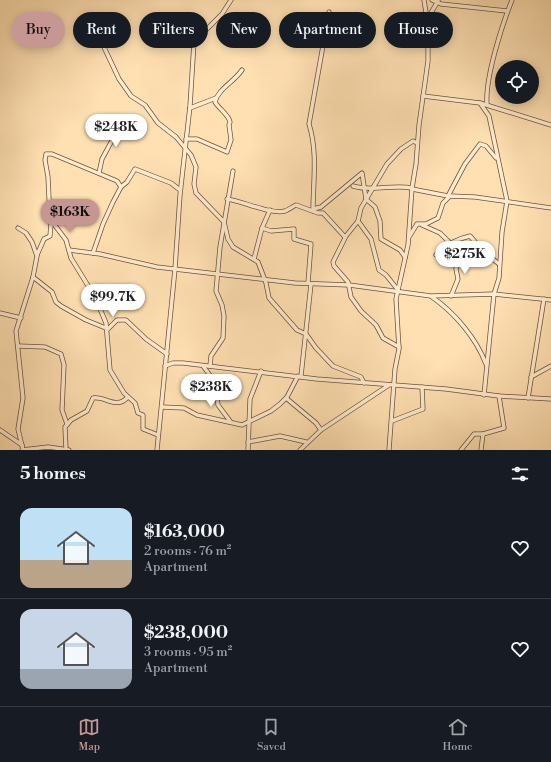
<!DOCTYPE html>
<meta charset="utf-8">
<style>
:root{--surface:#171b24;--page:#20242c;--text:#f1f3f6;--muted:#9ea1a6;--line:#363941;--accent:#c59692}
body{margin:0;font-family:"Libre Bodoni",serif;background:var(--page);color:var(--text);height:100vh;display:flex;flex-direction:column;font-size:15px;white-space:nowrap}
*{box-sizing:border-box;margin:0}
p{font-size:13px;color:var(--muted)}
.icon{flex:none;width:22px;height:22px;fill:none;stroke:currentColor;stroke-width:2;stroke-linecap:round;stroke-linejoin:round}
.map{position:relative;height:450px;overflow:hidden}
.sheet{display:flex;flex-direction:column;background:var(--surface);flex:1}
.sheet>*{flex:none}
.hud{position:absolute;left:12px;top:12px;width:527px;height:36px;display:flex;gap:8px}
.buttons{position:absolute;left:495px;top:60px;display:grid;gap:8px}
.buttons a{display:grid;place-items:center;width:44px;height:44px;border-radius:50%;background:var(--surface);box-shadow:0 2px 10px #0003;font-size:20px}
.price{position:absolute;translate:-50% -34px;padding:0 9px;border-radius:14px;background:#fff;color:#222;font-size:13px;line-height:26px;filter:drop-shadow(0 1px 2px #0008)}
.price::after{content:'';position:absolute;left:50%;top:24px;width:12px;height:9px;margin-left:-6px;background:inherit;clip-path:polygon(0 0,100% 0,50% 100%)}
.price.on{background:var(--accent);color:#111}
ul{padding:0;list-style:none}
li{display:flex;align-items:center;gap:12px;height:100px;padding:0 20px}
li+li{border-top:1px solid var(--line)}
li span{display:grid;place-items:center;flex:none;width:112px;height:80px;border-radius:12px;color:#555}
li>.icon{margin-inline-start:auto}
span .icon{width:48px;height:48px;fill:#fffc;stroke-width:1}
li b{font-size:17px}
h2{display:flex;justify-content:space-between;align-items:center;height:48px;padding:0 20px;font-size:17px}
.tag{padding:0 14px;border-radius:18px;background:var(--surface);box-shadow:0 2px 10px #0003;font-size:14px;line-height:36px}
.tag.on{background:var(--accent);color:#111}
.menu{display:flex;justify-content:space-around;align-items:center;height:56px;border-top:1px solid var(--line);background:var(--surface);font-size:11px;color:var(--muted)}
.menu a{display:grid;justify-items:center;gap:2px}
.menu .on{color:var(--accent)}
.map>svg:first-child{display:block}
</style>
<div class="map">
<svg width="551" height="450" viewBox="0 0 551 450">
<rect width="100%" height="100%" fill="#ffe0b2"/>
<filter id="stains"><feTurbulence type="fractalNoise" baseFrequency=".005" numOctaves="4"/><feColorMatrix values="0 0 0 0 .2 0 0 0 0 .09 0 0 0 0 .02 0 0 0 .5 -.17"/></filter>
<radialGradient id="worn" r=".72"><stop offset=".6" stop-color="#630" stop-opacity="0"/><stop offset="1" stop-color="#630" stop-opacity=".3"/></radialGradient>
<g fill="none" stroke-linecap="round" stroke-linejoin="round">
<defs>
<g id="minor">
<path d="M432 0 441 4 507 11"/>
<path d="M428 18 438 1"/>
<path d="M102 43 119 79 131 96 145 105 158 123 176 137 191 155 196 167 194 184 196 193 224 222 228 239 233 247 258 262 266 283 269 298 297 330 306 334 316 348 333 366 361 377 364 383"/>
<path d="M423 96 480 103 489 116 507 201 502 232 499 278 494 294 484 395"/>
<path d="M480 103 551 125"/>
<path d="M487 104C485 78 502 25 512 0"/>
<path d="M190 108 216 98"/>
<path d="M186 139H197L227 152 231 140 229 125 230 122C229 115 219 109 215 102 218 89 234 82 242 70"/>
<path d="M99 173 102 159 123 120"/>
<path d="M353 186C373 192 392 184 412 188"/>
<path d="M121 187 117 181 52 154H46L45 160 48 177 50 219 66 240 71 258 95 297 106 323 110 370 124 393 135 403 138 413 143 415V429L158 435"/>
<path d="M412 189 448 196 465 164 480 144 486 146 496 158"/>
<path d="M227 199C242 201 272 215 285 211 288 210 292 207 296 205L318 213H323L345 237"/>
<path d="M313 209 321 207 362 173 366 199 375 207 380 221 381 239 400 250 405 257"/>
<path d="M313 211C313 182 318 153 309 124L329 12"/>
<path d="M358 221 371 239 379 270 386 275 398 290"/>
<path d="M422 225 440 233 459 252 456 269 458 279 451 296"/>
<path d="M18 228 26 233 32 242 37 256 33 277 16 331 23 398 18 429 23 450"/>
<path d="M262 228 271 231 294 229V239L311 244 308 283"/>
<path d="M409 237 417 224H426L438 218 443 203 450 196 475 197 551 208"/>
<path d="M69 250 100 254 157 267 295 283 349 285 431 296 494 294 551 300"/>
<path d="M93 253 103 224 113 202 121 187 127 182 135 169 171 183 180 190"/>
<path d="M37 255 44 239 50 236 51 224H55"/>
<path d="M436 255C445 245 456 239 470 236L483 251 499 264"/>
<path d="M254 259 262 228 270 210"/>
<path d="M33 277 52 292 56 302 61 306 86 320 108 329 117 320H126L146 339 167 354"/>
<path d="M432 297C455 313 476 338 486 364"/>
<path d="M0 313 21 318"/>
<path d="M18 346 45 347 61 354 64 365 62 410 67 424"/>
<path d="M399 347 383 338 376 325 361 311 351 297 348 282 334 266 333 262 346 236 358 221 361 208 387 164 401 149 413 141 417 143"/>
<path d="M165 366 173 363H183L317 379 446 389 499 396 551 399"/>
<path d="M203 366 215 382 218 405 230 421"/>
<path d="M210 366 211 356 223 338 224 316 222 305 216 291 220 247 233 171"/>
<path d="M301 376 311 284"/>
<path d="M531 377 551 366"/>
<path d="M286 398 316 423 321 430"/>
<path d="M528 398 544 299"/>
<path d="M162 407 184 408 197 415 242 425 271 411 280 404 287 397 298 376"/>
<path d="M392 421 423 409 422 387"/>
<path d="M0 430 22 445"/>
<path d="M248 442 280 436 306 442"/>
<path d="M66 449 65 427 71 420 87 411 93 398C106 396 116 410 128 397"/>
<path d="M22 450 48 447 69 450"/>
<path d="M157 450 175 269 180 195 190 106 194 42 222 14 231 0"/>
<path d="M248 450 250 399 261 371"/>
<path d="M300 450 321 430 389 385"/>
<path d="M389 450 395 369 399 349 396 299 408 245 412 188 416 164 419 125 428 61V25L424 0"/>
<path d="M461 450 474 434H483L504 428 499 396"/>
<path d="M481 450 483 434"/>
</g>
</defs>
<use href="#minor" stroke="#6e533e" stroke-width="5"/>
<use href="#minor" stroke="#ffebcd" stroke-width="3.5"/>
</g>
<rect width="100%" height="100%" filter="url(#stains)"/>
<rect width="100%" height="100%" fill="url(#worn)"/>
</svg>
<div class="buttons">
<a><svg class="icon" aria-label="locate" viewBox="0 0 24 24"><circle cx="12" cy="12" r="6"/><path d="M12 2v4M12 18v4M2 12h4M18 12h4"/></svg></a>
</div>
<b class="price" style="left:116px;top:148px">$248K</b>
<b class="price on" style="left:70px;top:233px">$163K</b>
<b class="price" style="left:465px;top:275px">$275K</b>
<b class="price" style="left:113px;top:318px">$99.7K</b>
<b class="price" style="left:211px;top:408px">$238K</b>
<div class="hud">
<a class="tag on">Buy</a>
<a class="tag">Rent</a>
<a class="tag">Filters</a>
<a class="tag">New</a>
<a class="tag">Apartment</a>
<a class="tag">House</a>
</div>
</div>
<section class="sheet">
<h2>5 homes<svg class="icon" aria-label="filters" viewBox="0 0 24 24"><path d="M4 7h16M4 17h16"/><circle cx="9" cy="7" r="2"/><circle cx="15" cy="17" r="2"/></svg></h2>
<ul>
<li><span style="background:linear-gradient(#bfe0f5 65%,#b9a48a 0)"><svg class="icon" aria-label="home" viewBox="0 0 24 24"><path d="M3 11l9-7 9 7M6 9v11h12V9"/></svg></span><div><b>$163,000</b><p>2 rooms · 76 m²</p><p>Apartment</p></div><svg class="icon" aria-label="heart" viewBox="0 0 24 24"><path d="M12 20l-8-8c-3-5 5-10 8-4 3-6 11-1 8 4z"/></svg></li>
<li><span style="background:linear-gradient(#c9d6e8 75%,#9aa5b1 0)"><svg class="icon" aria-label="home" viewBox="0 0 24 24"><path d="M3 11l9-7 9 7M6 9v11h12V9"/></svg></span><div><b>$238,000</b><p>3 rooms · 95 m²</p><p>Apartment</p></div><svg class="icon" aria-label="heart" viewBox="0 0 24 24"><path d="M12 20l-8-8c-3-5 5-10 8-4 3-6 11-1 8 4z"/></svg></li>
</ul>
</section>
<nav class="menu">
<a class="on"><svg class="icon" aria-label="map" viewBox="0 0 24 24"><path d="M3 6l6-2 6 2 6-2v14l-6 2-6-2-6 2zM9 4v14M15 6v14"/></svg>Map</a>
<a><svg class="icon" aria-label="saved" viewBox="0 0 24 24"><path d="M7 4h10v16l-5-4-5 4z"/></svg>Saved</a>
<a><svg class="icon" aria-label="home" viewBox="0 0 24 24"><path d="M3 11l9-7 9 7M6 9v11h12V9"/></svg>Home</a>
</nav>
